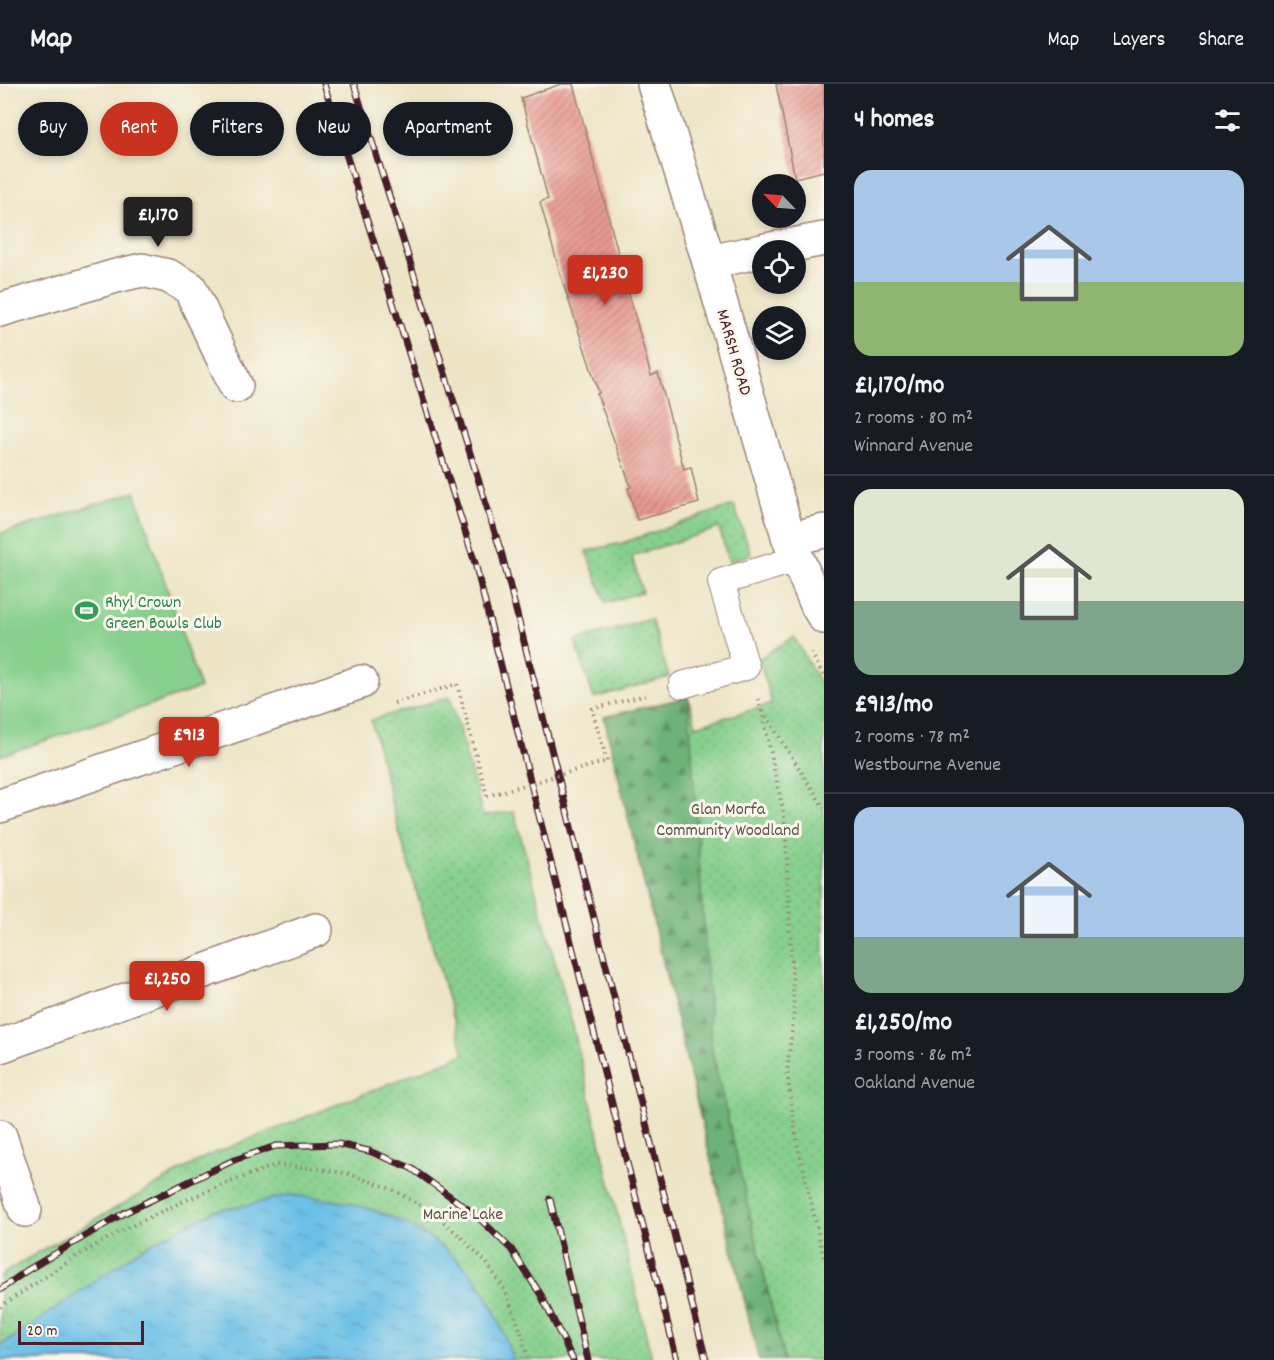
<!DOCTYPE html>
<meta charset="utf-8">
<style>
:root{--surface:#171b24;--page:#20242c;--text:#f1f3f6;--muted:#9ea1a6;--line:#363941;--accent:#c8321e}
body{margin:0;font-family:Dekko,sans-serif;background:var(--page);color:var(--text);height:100vh;display:flex;flex-direction:column;font-size:22px;white-space:nowrap}
*{box-sizing:border-box;margin:0}
p{font-size:20px;color:var(--muted)}
.icon{flex:none;width:33px;height:33px;fill:none;stroke:currentColor;stroke-width:2;stroke-linecap:round;stroke-linejoin:round}
.map{position:relative;flex:1;overflow:hidden}
.drawer{display:flex;flex-direction:column;background:var(--surface);width:450px}
.drawer>*{flex:none}
.hud{position:absolute;left:18px;top:18px;width:570px;height:54px;display:flex;gap:12px}
.needle{width:39px;rotate:295deg}
.fabs{position:absolute;left:752px;top:90px;display:grid;gap:12px}
.fabs a{display:grid;place-items:center;width:54px;height:54px;border-radius:50%;background:var(--surface);box-shadow:0 3px 9px #0003;font-size:30px}
.scale{position:absolute;left:18px;bottom:15px;width:126px;box-sizing:border-box;padding-left:6px;border:3px solid #4a1f2b;border-top:0;font-size:16px;line-height:21px;white-space:nowrap;color:#4a1f2b;-webkit-text-stroke:4px #fbf7ec;paint-order:stroke}
.price{position:absolute;translate:-50% -51px;padding:0 14px;border-radius:6px;background:var(--accent);color:#fff;font-size:20px;line-height:39px;filter:drop-shadow(0 2px 3px #0008)}
.price::after{content:'';position:absolute;left:50%;top:36px;width:18px;height:14px;margin-left:-9px;background:inherit;clip-path:polygon(0 0,100% 0,50% 100%)}
.price.active{background:#222;color:#fff}
ul{padding:0;list-style:none}
li{display:grid;align-content:center;gap:12px;height:318px;padding:0 30px}
li+li{border-top:2px solid var(--line)}
li span{display:grid;place-items:center;height:186px;border-radius:18px;color:#555}
li>.icon{margin-inline-start:auto}
span .icon{width:108px;height:108px;fill:#fffc;stroke-width:1}
li b{font-size:26px}
h2{display:flex;justify-content:space-between;align-items:center;height:72px;padding:0 30px;font-size:26px}
.pill{padding:0 21px;border-radius:27px;background:var(--surface);box-shadow:0 3px 9px #0003;font-size:21px;line-height:54px}
.pill.active{background:var(--accent);color:#fff}
header{display:flex;align-items:center;gap:36px;box-sizing:border-box;height:84px;padding:0 30px;background:var(--surface);border-bottom:2px solid var(--line)}
header strong{font-size:28px}
nav{display:flex;gap:33px;margin-inline-start:auto;font-size:21px}
main{display:flex;flex:1;min-height:0}
.map>svg:first-child{display:block}
</style>
<header>
<strong>Map</strong>
<nav><a>Map</a><a>Layers</a><a>Share</a></nav>
</header>
<main>
<div class="map">
<svg width="824" height="1276" viewBox="0 0 824 1276">
<defs>
<pattern id="grass-dots" width="8" height="8" patternUnits="userSpaceOnUse" patternTransform="scale(1.5)"><rect width="8" height="8" fill="#87d08d"/><path d="M2 2h.1M6 6h.1" fill="none" stroke="#76b27a" stroke-width="1.8" stroke-linecap="round"/></pattern>
<pattern id="forest-firs" width="22" height="20" patternUnits="userSpaceOnUse" patternTransform="scale(1.5)"><rect width="22" height="20" fill="#6db278"/><path d="M5 1l3.5 6h-7zM16 11l3.5 6h-7z" fill="#5c9063"/></pattern>
<pattern id="water-ripples" width="26" height="14" patternUnits="userSpaceOnUse" patternTransform="scale(1.5)"><rect width="26" height="14" fill="#6bc0e7"/><path d="M2 4q2-2 4 0t4 0M15 11q2-2 4 0t4 0" fill="none" stroke="#5a9bbb"/></pattern>
<pattern id="building-hatch" width="6" height="6" patternUnits="userSpaceOnUse" patternTransform="scale(1.5)"><rect width="6" height="6" fill="#e79a92"/><path d="M-1 1l2-2M0 6l6-6M5 7l2-2" fill="none" stroke="#bd7d77"/></pattern>
</defs>
<rect width="100%" height="100%" fill="#fbf7ec"/>
<filter id="ink" filterUnits="userSpaceOnUse"><feTurbulence type="fractalNoise" baseFrequency=".0167" numOctaves="2"/><feDisplacementMap in="SourceGraphic" scale="12" xChannelSelector="R" yChannelSelector="G"/><feConvolveMatrix kernelMatrix="1 2 1 2 8 2 1 2 1" color-interpolation-filters="sRGB"/></filter>
<filter id="wash" filterUnits="userSpaceOnUse"><feTurbulence type="fractalNoise" baseFrequency=".008" numOctaves="4" result="noise"/><feDisplacementMap in="SourceGraphic" scale="24" xChannelSelector="R" yChannelSelector="G"/><feGaussianBlur stdDeviation="1.35" result="paint"/><feColorMatrix in="noise" values="0 0 0 0 0 0 0 0 0 0 0 0 0 0 0 0 0 1.4 0 .05"/><feComposite in="paint" operator="in"/></filter>
<g filter="url(#wash)">
<rect width="100%" height="100%" fill="#ede5c6"/>
<g fill="url(#grass-dots)" stroke="#68785c" stroke-width="1.5">
<path d="M734 421 751 470 729 478 719 444 632 472 642 508 606 519 586 467 622 459Z"/>
<path d="M651 535 669 593 594 614 575 557Z"/>
<path d="M794 553 824 606V1276H759L604 633 688 613 696 642 772 620 759 574Z"/>
<path d="M450 613 483 732 514 728 572 939 652 1276H0V1192L25 1176 205 1073 464 970 396 737 371 636Z"/>
</g>
<path fill="url(#forest-firs)" stroke="#5c6852" stroke-width="1.5" d="M688 613 712 967 784 1276H759L604 633Z"/>
<path fill="#87d08d" stroke="#68785c" stroke-width="1.5" d="M135 408 200 604 0 672V450Z"/>
<path fill="url(#water-ripples)" stroke="#5a7089" stroke-width="1.5" d="M288 1111C348 1115 401 1128 448 1168 458 1177 470 1186 477 1197 494 1221 504 1249 513 1276H0V1262L27 1245 144 1163 216 1126 244 1122Z"/>
<g id="blocks">
<g fill="url(#building-hatch)">
<path d="M561 0H573L651 292 658 289 684 385 691 383 699 419 637 436 628 404 631 403 597 310 599 309 563 199 540 118 548 115 521 14Z"/>
<path d="M776 0H824V87L795 94Z"/>
</g>
</g>
</g>
<g filter="url(#ink)">
<use href="#blocks" fill-opacity="0" stroke="#9c8278" stroke-width="1.5"/>
<g fill="none" stroke-linecap="round" stroke-linejoin="round">
<defs>
<path id="lane" d="M682 601 746 583 721 498 797 475"/>
<g id="street">
<path d="M766 166 824 155"/>
<path d="M709 178 762 167"/>
<path d="M0 226 116 192 142 186 168 192 190 204 236 302"/>
<path d="M789 455 824 447"/>
<path d="M0 722 361 598"/>
<path d="M0 962 316 846"/>
<path d="M0 1052 25 1126"/>
</g>
<path id="secondary" d="M654 0 709 178 789 455 818 523 824 533"/>
</defs>
<use href="#lane" stroke="#9c8278" stroke-width="28"/>
<use href="#street" stroke="#9c8278" stroke-width="36"/>
<use href="#secondary" stroke="#9c8278" stroke-width="36"/>
<g stroke="#9c8278" stroke-width="4" stroke-dasharray="1.5 4.5" stroke-linecap="butt">
<path d="M811 569 824 592"/>
<path d="M758 615 761 623 785 736 794 929 787 988 796 1053 824 1174"/>
<path d="M394 619 457 600 487 712"/>
<path d="M763 627 824 724"/>
<path d="M607 677 592 625 650 610"/>
<path d="M0 1223 75 1173 123 1146 186 1116 230 1098 276 1081 322 1085 349 1090 392 1105 433 1129 460 1152 486 1178 506 1208 523 1254 528 1276"/>
</g>
<use href="#lane" stroke="#fff" stroke-width="26"/>
<use href="#street" stroke="#fff" stroke-width="33"/>
<use href="#secondary" stroke="#fff" stroke-width="33"/>
<path stroke="#4a1f2b" stroke-width="1.5" d="M0 1206 26 1187 124 1129 234 1076 276 1062 338 1060 369 1067 411 1084 476 1131 511 1165 541 1211 573 1276"/>
<defs>
<g id="rail">
<path d="M324 0 475 479 677 1276"/>
<path d="M354 0 502 471 706 1276"/>
<path d="M550 1115 588 1276"/>
<path d="M0 1206 26 1187 124 1129 234 1076 276 1062 338 1060 369 1067 411 1084 476 1131 511 1165 541 1211 573 1276"/>
</g>
</defs>
<use href="#rail" stroke="#4a1f2b" stroke-width="7"/>
<use href="#rail" stroke="#fbf7ec" stroke-width="4.5" stroke-dasharray="14" stroke-linecap="butt"/>
<path stroke="#9c8278" stroke-width="4" stroke-dasharray="1.5 4.5" stroke-linecap="butt" d="M487 712 607 677"/>
</g>
</g>
<defs>
<symbol id="stadium-bare" viewBox="-9 -9 18 18"><path d="M0-5a6.5 5 0 1 0 0 10a6.5 5 0 1 0 0-10ZM-3.5-1.8h7v3.6h-7Z" fill="#2e9e5b" stroke="#fbf7ec" stroke-width="2.5" paint-order="stroke"/></symbol>
</defs>
<g fill-rule="evenodd">
<use href="#stadium-bare" x="70" y="510" width="33" height="33"/>
</g>
<g text-anchor="middle" stroke-width="6" stroke-linejoin="round" paint-order="stroke">
<g font-size="18" fill="#4a1f2b" stroke="#fbf7ec">
<text transform="translate(735 268) rotate(74)" y="6">MARSH ROAD</text>
</g>
<g font-size="18" fill="#27864d" stroke="#fbf7ec" text-anchor="start">
<text x="105" y="523">Rhyl Crown<tspan x="105" dy="21">Green Bowls Club</tspan></text>
</g>
<g font-size="18" fill="#5c5448" stroke="#fbf7ec">
<text x="728" y="730">Glan Morfa<tspan x="728" dy="21">Community Woodland</tspan></text>
<text x="463" y="1135">Marine Lake</text>
</g>
</g>
</svg>
<div class="fabs">
<a><svg class="needle" viewBox="-14 -14 28 28"><path d="M0-13l5 13h-10z" fill="#e53935"/><path d="M0 13l5-13h-10z" fill="#9ea1a6"/></svg></a>
<a><svg class="icon" aria-label="locate" viewBox="0 0 24 24"><circle cx="12" cy="12" r="6"/><path d="M12 2v4M12 18v4M2 12h4M18 12h4"/></svg></a>
<a><svg class="icon" aria-label="layers" viewBox="0 0 24 24"><path d="M12 4l9 5-9 5-9-5zM3 14l9 5 9-5"/></svg></a>
</div>
<div class="scale">20 m</div>
<b class="price active" style="left:158px;top:164px">£1,170</b>
<b class="price" style="left:605px;top:222px">£1,230</b>
<b class="price" style="left:189px;top:684px">£913</b>
<b class="price" style="left:167px;top:928px">£1,250</b>
<div class="hud">
<a class="pill">Buy</a>
<a class="pill active">Rent</a>
<a class="pill">Filters</a>
<a class="pill">New</a>
<a class="pill">Apartment</a>
</div>
</div>
<section class="drawer">
<h2>4 homes<svg class="icon" aria-label="filters" viewBox="0 0 24 24"><path d="M4 7h16M4 17h16"/><circle cx="9" cy="7" r="2"/><circle cx="15" cy="17" r="2"/></svg></h2>
<ul>
<li><span style="background:linear-gradient(#a9c7e8 60%,#8fb573 0)"><svg class="icon" aria-label="home" viewBox="0 0 24 24"><path d="M3 11l9-7 9 7M6 9v11h12V9"/></svg></span><div><b>£1,170/mo</b><p>2 rooms · 80 m²</p><p>Winnard Avenue</p></div></li>
<li><span style="background:linear-gradient(#dfe7d0 60%,#7fa58c 0)"><svg class="icon" aria-label="home" viewBox="0 0 24 24"><path d="M3 11l9-7 9 7M6 9v11h12V9"/></svg></span><div><b>£913/mo</b><p>2 rooms · 78 m²</p><p>Westbourne Avenue</p></div></li>
<li><span style="background:linear-gradient(#a9c7e8 70%,#7fa58c 0)"><svg class="icon" aria-label="home" viewBox="0 0 24 24"><path d="M3 11l9-7 9 7M6 9v11h12V9"/></svg></span><div><b>£1,250/mo</b><p>3 rooms · 86 m²</p><p>Oakland Avenue</p></div></li>
</ul>
</section>
</main>
